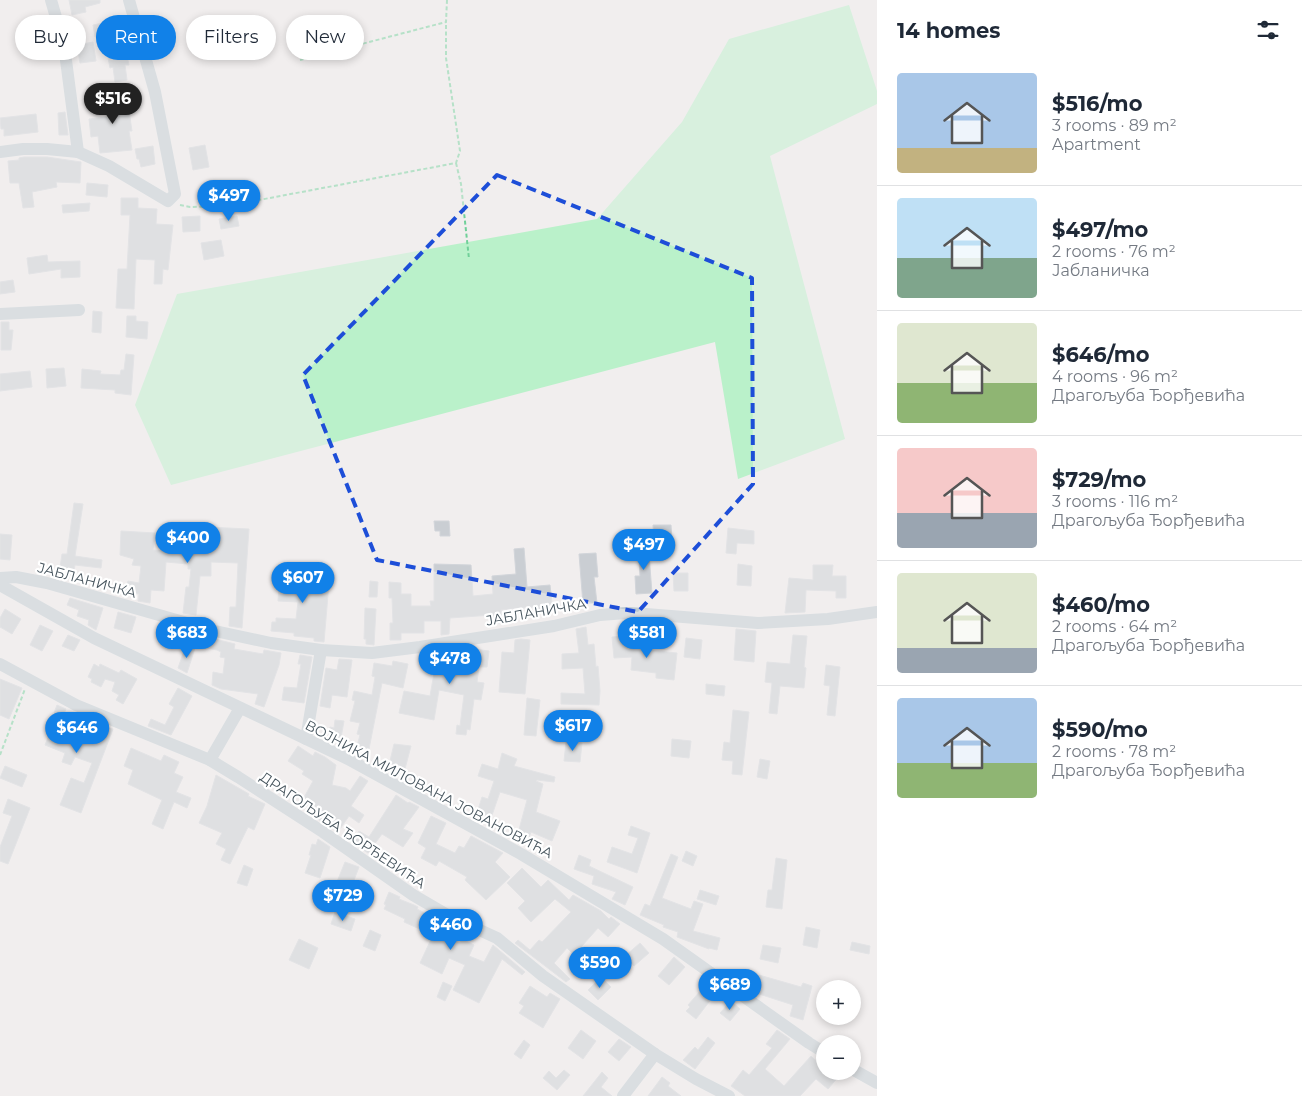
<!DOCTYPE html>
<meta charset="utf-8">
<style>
:root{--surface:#fff;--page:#f6f6f7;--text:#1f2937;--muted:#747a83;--line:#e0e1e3;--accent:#1181e8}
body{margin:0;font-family:Montserrat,sans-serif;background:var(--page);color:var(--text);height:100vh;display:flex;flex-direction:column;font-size:19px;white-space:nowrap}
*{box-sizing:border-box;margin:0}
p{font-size:16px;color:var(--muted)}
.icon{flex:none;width:28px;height:28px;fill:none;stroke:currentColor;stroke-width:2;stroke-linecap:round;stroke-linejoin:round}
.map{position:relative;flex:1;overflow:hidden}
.sheet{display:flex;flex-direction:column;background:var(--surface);width:425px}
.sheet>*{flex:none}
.hud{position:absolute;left:15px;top:15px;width:475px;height:45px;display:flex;gap:10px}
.controls{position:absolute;left:816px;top:980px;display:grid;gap:10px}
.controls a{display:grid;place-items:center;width:45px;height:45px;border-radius:50%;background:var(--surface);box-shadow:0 2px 8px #0003;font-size:25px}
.price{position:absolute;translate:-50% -42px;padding:0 11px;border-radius:18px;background:var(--accent);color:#fff;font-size:16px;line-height:32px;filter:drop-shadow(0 1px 2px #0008)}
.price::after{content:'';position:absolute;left:50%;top:30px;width:15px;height:11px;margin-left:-8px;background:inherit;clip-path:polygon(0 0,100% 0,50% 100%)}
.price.on{background:#222;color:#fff}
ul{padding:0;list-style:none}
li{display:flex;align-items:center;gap:15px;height:125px;padding:0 20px}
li+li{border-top:1px solid var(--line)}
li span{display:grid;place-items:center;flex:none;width:140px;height:100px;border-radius:5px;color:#555}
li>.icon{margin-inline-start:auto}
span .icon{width:60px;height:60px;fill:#fffc;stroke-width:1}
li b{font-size:21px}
h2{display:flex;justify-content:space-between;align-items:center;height:60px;padding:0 20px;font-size:21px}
.chip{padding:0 18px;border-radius:22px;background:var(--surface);box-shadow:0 2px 8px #0003;font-size:18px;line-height:45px}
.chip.on{background:var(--accent);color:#fff}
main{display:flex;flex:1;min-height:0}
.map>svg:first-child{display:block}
</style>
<main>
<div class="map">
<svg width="877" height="1096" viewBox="0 0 877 1096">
<rect width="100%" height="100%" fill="#f1eeee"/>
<path fill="#baf1ca" d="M849 5 877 91V104L770 156 845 439 738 479 715 342 171 485 135 405 177 294 597 219 682 122 729 39Z"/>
<g fill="#caced3" stroke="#d2d5da">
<path d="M69 0H100V3L85 7 86 12 72 15Z"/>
<path d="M42 17 44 40 27 42 25 29 33 27 32 19Z"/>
<path d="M103 23 105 35 95 37 93 25Z"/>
<path d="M93 42 96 61 80 63 77 45Z"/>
<path d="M126 50 129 65H125L127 80 115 82 113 67 110 68 107 53Z"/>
<path d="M120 84 125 111H129L132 131H129L132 150 100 153 98 136 91 137 89 119 116 116 114 100 109 101 106 86Z"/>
<path d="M65 112 68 135H59L58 113Z"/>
<path d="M36 114 38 132 4 136V129H1L0 118Z"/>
<path d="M205 145 209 167 193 170 189 148Z"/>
<path d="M153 146 155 164 141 167 139 159H137L135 149Z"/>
<path d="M24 157H47L81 162 80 183 56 182 57 187 32 192 34 207 23 208 19 183H10L8 161 19 160V158Z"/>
<path d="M87 183 108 185 107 197 86 195Z"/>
<path d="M121 198H138V208L157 209 156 224 173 225 168 270 163 269 162 284H154L155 260 136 259 134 309 116 308 118 269H127L130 215H121Z"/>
<path d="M90 203 89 211 63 213 62 205Z"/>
<path d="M200 216V231L183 232 182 217Z"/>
<path d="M237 216 239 226 221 229 219 219Z"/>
<path d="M221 240 224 256 204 260 201 243Z"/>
<path d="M47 255 48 262 80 261V277L61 278V269L29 274 27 258Z"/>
<path d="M13 280 15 292 0 294V282Z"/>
<path d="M93 311 102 312 101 333 92 332Z"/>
<path d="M127 316H136V321L148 322 147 339 126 337Z"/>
<path d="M1 322H9V330H13L11 350H1Z"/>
<path d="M126 354 134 355 131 395 115 393V390L81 388 82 369 101 371 100 374 120 375 121 370H124Z"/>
<path d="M64 368 66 386 47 388 46 369Z"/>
<path d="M30 371 32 387 0 391V374Z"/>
<path d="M74 503 83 504 75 556 102 560 101 568 75 565 73 576 59 574 62 554H67Z"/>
<path d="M434 521H449L450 536H440V531H435Z"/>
<path d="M653 525H671L672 541 654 542Z"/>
<path d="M206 527 249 529 242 628 229 626 230 607H236L238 563 211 562V576H200L196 615 183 613 186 587H189L191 569H188V564L166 562 164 591 151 590 150 603 138 601 139 594 124 593 128 581 139 583 141 566 132 565 134 559 120 555 121 531 155 533 153 550 178 552 180 538 205 540Z"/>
<path d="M728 528 754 531V544L737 543 736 554 726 553Z"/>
<path d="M0 534 12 535 10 560 0 559Z"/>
<path d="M648 542 652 593 636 594 635 576H640L638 543Z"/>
<path d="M524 548 527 587 550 585 553 612 535 614 534 607 501 610 502 623 493 624 492 615 450 618 449 634 441 635V621H424V633H401V640H390V623H393L392 598H389V582L401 583V594H411V606H431L430 601H434V564L471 565 473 596 493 594 492 576 516 574 514 549Z"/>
<path d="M596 553 598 577H594L597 603 583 604 579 554Z"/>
<path d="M738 564 752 566 751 586 737 585Z"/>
<path d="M280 565 309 569 308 581 329 583 324 642 314 641V638L294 636V633L271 631 272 622H276V618L296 619 298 602 278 601Z"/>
<path d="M813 565H833L832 576H846V598H836V591L806 590 805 612 785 613 789 578 813 580Z"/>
<path d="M673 573H688V591H674Z"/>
<path d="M370 581 378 582 377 597H369Z"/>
<path d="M70 598 103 608 96 630 88 625 89 620 77 616 79 610 67 605Z"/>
<path d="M365 608 376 609 374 645 366 644V639H364Z"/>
<path d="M5 609 21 619 12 634 0 627V618Z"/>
<path d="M118 612 136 617 131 633 114 628Z"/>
<path d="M40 625 53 631 42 651 30 645Z"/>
<path d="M586 627 588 645 594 644 596 667 598 666 600 691 599 705 561 704V693L585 694 583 668 562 669V654L579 653 576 629Z"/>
<path d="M736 629 756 631 754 662 734 660Z"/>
<path d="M191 633 235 644 234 649 263 654 264 650 281 653 279 665 264 707 255 704 258 694 221 689 212 685 213 672 223 674 225 658 220 657 221 652 217 650 189 645Z"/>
<path d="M68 635 80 640 74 651 62 646Z"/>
<path d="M793 635 807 636 804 667 806 668 804 688 780 686 777 714 769 713 772 683 765 682 767 662 790 664Z"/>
<path d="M627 636 628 648 677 653 674 680 656 678V673L631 670 632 657 614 658 612 637Z"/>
<path d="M686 638 702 640 700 659 684 657Z"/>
<path d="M521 639 530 640 525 694 499 692 502 652 514 653 515 640Z"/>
<path d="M186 645 195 648 187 673 178 668Z"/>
<path d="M468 648 489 651 487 667H479L477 682 484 683 481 700 474 699 470 730 467 729 466 735 456 734 457 725 460 726 464 695 439 690 434 720 399 713 404 691 430 696 434 673 425 671 428 654 446 657 448 651 460 649 467 650Z"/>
<path d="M300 655 312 657 304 703 282 700 284 687 297 688 301 664H298Z"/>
<path d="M339 659 352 660 347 697 332 695 330 708 320 706 326 668 337 670Z"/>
<path d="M393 661 408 664 403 688 382 683 369 749 357 746 360 735 357 734 360 723 350 721 355 701 352 700 354 691 372 695 375 677 372 676 374 663 392 666Z"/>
<path d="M94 664 99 667 100 664 119 673 121 670 137 679 123 704 116 700 119 695 112 691 115 682 105 679 101 687 91 682 92 679 88 677Z"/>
<path d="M826 665 840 667 835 716 827 715 830 686 824 685Z"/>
<path d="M0 679 22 688 9 719 0 715Z"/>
<path d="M706 684 725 686 724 696 706 694Z"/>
<path d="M178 688 192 696 171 735 148 726 151 719 165 725 174 707 169 704Z"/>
<path d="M527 698 540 700 536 736 524 735Z"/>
<path d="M57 705 66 709 64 714 87 723 80 739 96 745 101 727 113 729 81 813 60 805 71 778 84 783 92 763 75 757 71 765 62 762 65 753 45 745 57 715 54 713Z"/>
<path d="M733 710 749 712 742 775 732 774 733 761 722 760 724 742 730 743Z"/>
<path d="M335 720 344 721 341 738 328 736 330 727 334 728Z"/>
<path d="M672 739 691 741 689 758 671 756Z"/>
<path d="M566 742 582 743 580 762 564 761Z"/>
<path d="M394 744 411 746 405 769 389 765Z"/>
<path d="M298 746 313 756 315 752 325 757 336 765 332 785 346 788 350 791 360 776 368 781 351 806 364 815 359 823 349 816 340 829 336 827 335 830 313 816 316 812 301 803 313 781 302 774 304 771 288 761Z"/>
<path d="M131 748 161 761 164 755 179 762 174 773 183 777 176 792 191 798 187 808 174 802 163 829 152 824 162 800 128 784 133 770 124 766Z"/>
<path d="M502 753 517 759 514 766 555 777 554 782 537 780 536 781 543 784 536 812 560 821 552 841 531 832 528 840 517 837 527 800 500 792 490 821 476 816 482 797 488 799 494 781 478 776 482 764 498 769Z"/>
<path d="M760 759 770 761 767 779 757 777Z"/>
<path d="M5 766 27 775 22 787 0 778Z"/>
<path d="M216 775 249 794 248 796 265 804 254 830 248 827 230 864 221 860 226 849 216 844 222 833 199 823 207 806Z"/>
<path d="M396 795 408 803 409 802 419 807 403 829 413 833 403 847 382 834 368 853 359 847 361 844 353 841 359 831 369 837Z"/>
<path d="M8 799 30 808 8 864 0 861V847L12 816 3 813Z"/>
<path d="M431 816 446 823 436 844 455 853 459 846 464 848 471 836 503 853 495 862 510 877 486 900 465 880 467 877 439 861 436 866 421 858 426 848 418 843Z"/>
<path d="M631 826 650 833 637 873 607 862 612 847 632 854 638 838 628 835Z"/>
<path d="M318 839 330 847 320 878 305 873 311 855H309L312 844 316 845Z"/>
<path d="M686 851 697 856 693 866 682 861Z"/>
<path d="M671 854 678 857 662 898 691 909 694 901 703 904 693 931 720 938 717 950 709 948V949L677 937 678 932 663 927 664 925 640 915 645 904 650 906Z"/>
<path d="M579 855 591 860 589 866 633 887 625 905 612 899 616 892 592 884 594 876 574 869Z"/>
<path d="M776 858 787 860 782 909 766 907 768 890H772Z"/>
<path d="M345 862 359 867 345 904 330 899Z"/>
<path d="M244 865 253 869 247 886 237 883Z"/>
<path d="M522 868 541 887 548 880 569 900 573 895 601 911 609 919 611 917 620 924 608 937 598 928 574 955 567 948 554 963 570 979 566 982 515 943 518 940 530 950 539 940 542 942 571 912 555 899 531 922 518 908 525 901 507 883Z"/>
<path d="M700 890 719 896 716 905 697 899Z"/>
<path d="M389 892 400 897 399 899 414 905 418 907 417 909 446 924 441 935 460 943 462 939 474 945 469 956 484 962 493 945 525 972 522 975 502 959 479 1003 453 990 465 965 449 958 442 974 420 963 433 935 404 922 405 919 384 909 386 905 384 904Z"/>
<path d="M335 912 355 919 351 931 331 924Z"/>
<path d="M806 927 820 930 817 948 803 945Z"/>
<path d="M370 930 381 935 375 951 363 946Z"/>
<path d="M299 939 318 948 309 969 289 960Z"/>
<path d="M852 942 870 946 869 954 850 950Z"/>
<path d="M640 943 649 953 634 966 625 956Z"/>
<path d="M763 945 781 948 778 963 760 959Z"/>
<path d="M674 957 685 967 669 985 658 976Z"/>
<path d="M759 975 801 987 803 983 812 986 803 1020 790 1016 793 1005 753 992Z"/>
<path d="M603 979 611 987 598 1000 588 990 596 982 598 984Z"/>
<path d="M443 982 452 986 445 1001 437 997Z"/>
<path d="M708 982 719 989 696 1019 686 1011 690 1007 688 1005Z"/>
<path d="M530 986 547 997 550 993 560 999 543 1028 519 1013 524 1006 519 1003Z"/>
<path d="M731 1001 740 1009 730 1021 720 1013Z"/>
<path d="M581 1030 596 1041 583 1059 568 1048Z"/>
<path d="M777 1030 790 1039 765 1069 784 1086 811 1056 825 1069V1071H833L839 1076 828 1089 816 1079 800 1096H745L731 1086 743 1070 749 1075 772 1048 766 1044Z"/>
<path d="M708 1037 715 1043 695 1069 683 1060 695 1047 698 1050Z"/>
<path d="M619 1039 631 1047 619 1061 608 1052Z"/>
<path d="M524 1040 530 1045 521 1059 514 1054Z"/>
<path d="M564 1070 570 1075 557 1090 543 1078 549 1071 556 1078Z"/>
<path d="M602 1072 608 1078 601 1087 612 1096H583Z"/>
<path d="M662 1077 670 1083 668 1086 681 1096H648Z"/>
</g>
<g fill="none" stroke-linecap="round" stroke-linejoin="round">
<g stroke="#70d099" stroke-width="2" stroke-dasharray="4 2.5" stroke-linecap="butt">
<path d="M300 60 446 22 447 0"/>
<path d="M456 163 461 184 469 259"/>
<path d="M180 205 190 207 227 206 456 163 460 151 446 58V22"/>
<path d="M0 755 25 689"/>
</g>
<g stroke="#becad1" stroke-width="12">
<path d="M51 0 64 45 78 152"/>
<path d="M0 152 23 149H47L78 152 109 166 168 201 175 194 155 92 129 0"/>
<path d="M0 314 79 310"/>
<path d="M0 578 16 577 47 583 215 631 271 643 321 650 372 653 420 647 554 626 600 615 626 613 646 614 758 623 828 619 877 612"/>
<path d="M0 585 94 638 348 759 521 854 663 939 809 1043 825 1053"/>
<path d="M0 664 76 705 210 760 238 777 323 832 413 895 449 916 497 938 543 976 655 1054 696 1079 729 1096"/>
<path d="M306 739 321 650"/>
<path d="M210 760 240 708"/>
<path d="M852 1069 877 1083"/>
<path d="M623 1096 655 1054"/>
</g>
</g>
<path d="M0 0H877V1096H0ZM497 175 752 278 753 484 638 612 377 560 303 375Z" fill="#f1eeee" fill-opacity=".55" fill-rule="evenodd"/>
<path fill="none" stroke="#1d4ed8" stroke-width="4" stroke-dasharray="10 6" stroke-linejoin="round" d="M497 175 752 278 753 484 638 612 377 560 303 375Z"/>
<g text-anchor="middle" stroke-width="4.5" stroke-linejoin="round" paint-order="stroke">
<g font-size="14" fill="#45535c" stroke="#fff">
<text transform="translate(87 580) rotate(15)" y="5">ЈАБЛАНИЧКА</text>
<text transform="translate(536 612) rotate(-10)" y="5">ЈАБЛАНИЧКА</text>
<text transform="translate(429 789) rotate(28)" y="5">ВОЈНИКА МИЛОВАНА ЈОВАНОВИЋА</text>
<text transform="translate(343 830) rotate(34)" y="5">ДРАГОЉУБА ЂОРЂЕВИЋА</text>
</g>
</g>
</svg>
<div class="controls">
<a>+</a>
<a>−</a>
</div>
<b class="price on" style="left:113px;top:125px">$516</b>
<b class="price" style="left:229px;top:222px">$497</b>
<b class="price" style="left:188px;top:564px">$400</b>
<b class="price" style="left:644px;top:571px">$497</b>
<b class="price" style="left:303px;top:604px">$607</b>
<b class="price" style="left:187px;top:659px">$683</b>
<b class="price" style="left:647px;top:659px">$581</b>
<b class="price" style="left:450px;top:685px">$478</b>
<b class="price" style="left:573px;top:752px">$617</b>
<b class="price" style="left:77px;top:754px">$646</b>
<b class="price" style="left:343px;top:922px">$729</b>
<b class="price" style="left:451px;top:951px">$460</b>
<b class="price" style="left:600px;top:989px">$590</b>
<b class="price" style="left:730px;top:1011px">$689</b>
<div class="hud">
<a class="chip">Buy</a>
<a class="chip on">Rent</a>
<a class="chip">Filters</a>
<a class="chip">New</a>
</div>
</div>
<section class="sheet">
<h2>14 homes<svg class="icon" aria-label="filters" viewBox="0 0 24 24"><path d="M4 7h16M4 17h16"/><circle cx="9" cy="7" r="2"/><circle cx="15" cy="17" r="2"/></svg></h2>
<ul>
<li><span style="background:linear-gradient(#a9c7e8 75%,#c2b280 0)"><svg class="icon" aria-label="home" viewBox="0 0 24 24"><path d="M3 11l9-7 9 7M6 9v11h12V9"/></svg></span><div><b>$516/mo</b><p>3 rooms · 89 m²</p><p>Apartment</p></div></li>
<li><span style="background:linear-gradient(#bfe0f5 60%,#7fa58c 0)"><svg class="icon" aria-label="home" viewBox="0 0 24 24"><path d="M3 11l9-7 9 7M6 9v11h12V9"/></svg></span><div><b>$497/mo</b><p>2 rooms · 76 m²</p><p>Јабланичка</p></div></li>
<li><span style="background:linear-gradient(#dfe7d0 60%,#8fb573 0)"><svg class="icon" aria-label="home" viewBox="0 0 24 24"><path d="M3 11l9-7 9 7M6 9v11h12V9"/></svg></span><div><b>$646/mo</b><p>4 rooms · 96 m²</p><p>Драгољуба Ђорђевића</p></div></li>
<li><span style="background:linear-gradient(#f6c9c9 65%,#9aa5b1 0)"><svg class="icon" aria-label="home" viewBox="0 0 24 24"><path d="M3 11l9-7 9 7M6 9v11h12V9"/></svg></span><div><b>$729/mo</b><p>3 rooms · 116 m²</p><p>Драгољуба Ђорђевића</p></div></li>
<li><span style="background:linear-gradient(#dfe7d0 75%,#9aa5b1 0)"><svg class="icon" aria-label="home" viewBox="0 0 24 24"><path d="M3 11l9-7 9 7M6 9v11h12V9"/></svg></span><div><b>$460/mo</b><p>2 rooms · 64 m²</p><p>Драгољуба Ђорђевића</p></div></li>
<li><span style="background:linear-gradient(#a9c7e8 65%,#8fb573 0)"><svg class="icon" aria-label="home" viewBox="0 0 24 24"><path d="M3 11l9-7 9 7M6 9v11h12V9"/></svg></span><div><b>$590/mo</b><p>2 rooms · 78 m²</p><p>Драгољуба Ђорђевића</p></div></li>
</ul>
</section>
</main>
